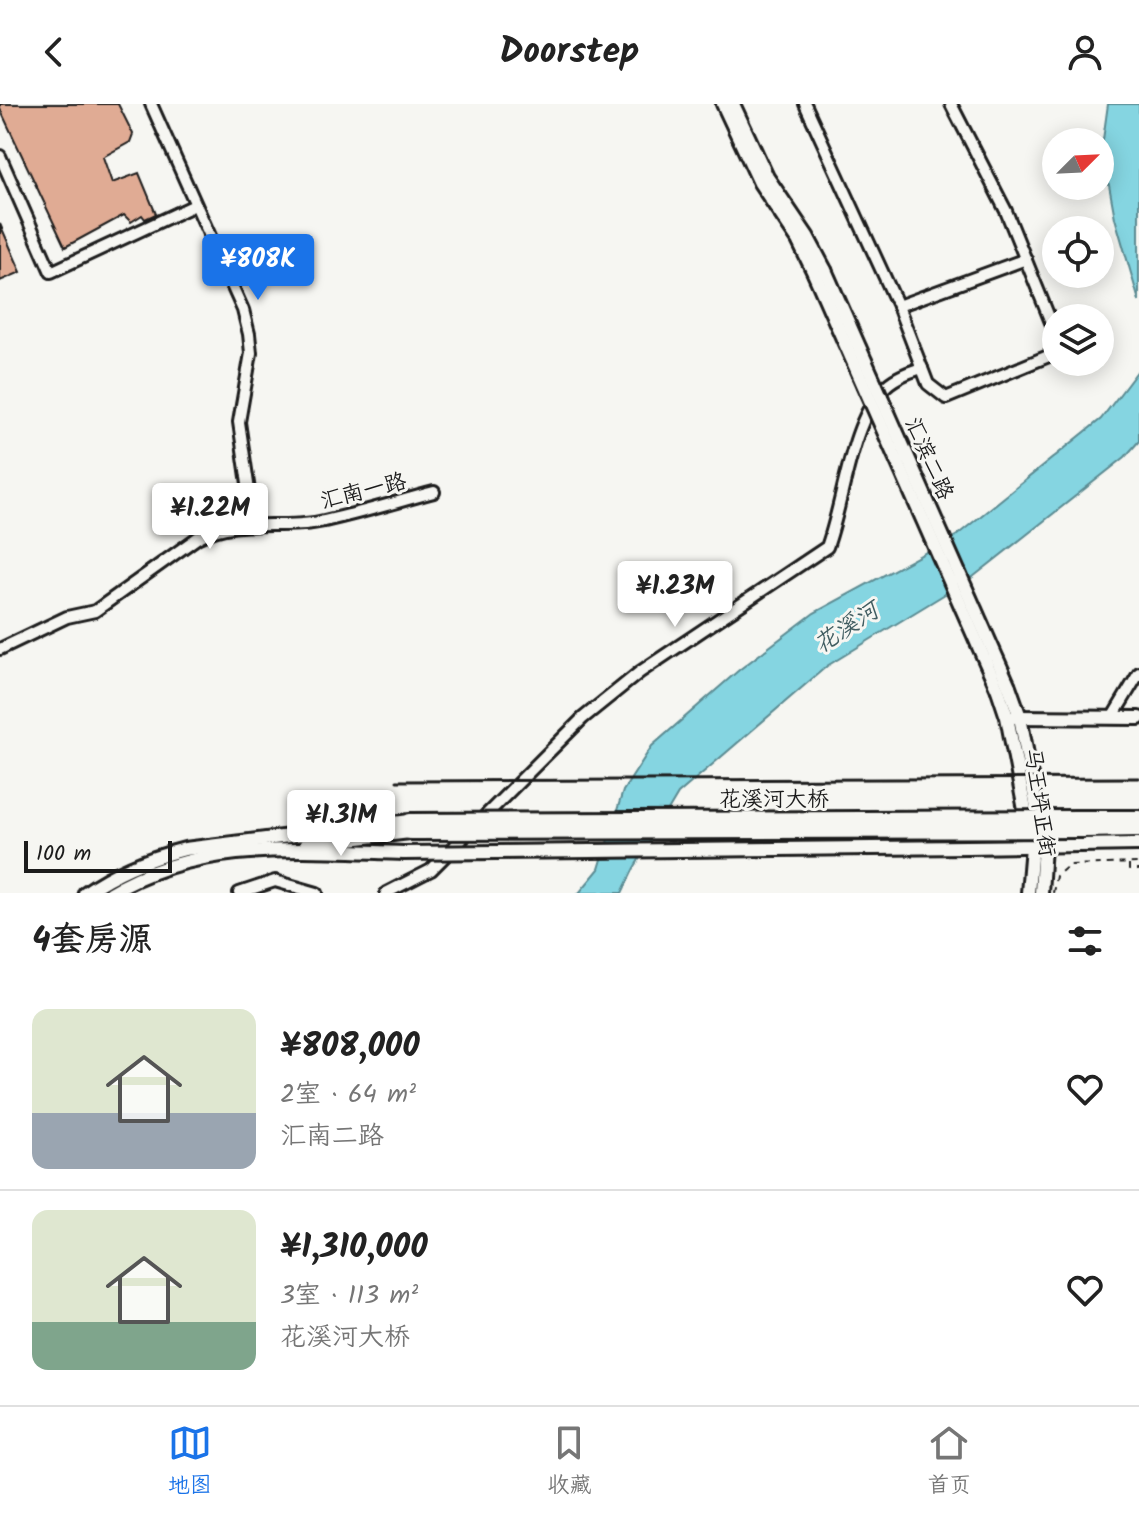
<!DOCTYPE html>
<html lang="zh">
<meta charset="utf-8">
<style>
:root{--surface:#fff;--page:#f6f6f6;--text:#222;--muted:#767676;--line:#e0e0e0;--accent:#1a73e8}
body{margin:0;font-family:Kalam,"LXGW WenKai TC",sans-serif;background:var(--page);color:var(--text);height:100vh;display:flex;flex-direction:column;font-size:30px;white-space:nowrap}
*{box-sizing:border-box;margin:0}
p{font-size:26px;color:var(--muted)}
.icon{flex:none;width:44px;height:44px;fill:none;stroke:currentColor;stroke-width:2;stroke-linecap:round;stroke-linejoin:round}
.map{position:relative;height:789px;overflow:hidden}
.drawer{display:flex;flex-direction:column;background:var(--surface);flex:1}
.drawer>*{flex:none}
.needle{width:52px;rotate:66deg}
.fabs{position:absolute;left:1042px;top:24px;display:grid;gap:16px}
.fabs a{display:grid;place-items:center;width:72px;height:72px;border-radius:50%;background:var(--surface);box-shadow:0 4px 20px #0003;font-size:40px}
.scale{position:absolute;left:24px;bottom:20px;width:148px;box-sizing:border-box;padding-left:8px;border:4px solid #1c1c1c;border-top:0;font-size:22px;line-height:28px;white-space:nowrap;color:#1c1c1c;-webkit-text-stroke:6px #f6f6f2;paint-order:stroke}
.price{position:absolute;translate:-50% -68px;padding:0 18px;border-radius:8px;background:#fff;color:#222;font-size:26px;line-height:52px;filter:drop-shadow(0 2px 4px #0008)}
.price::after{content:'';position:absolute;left:50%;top:48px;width:24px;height:18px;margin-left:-12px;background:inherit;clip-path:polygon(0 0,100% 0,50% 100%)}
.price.selected{background:var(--accent);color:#fff}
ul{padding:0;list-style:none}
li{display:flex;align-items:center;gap:24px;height:200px;padding:0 32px}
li+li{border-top:2px solid var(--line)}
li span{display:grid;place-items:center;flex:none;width:224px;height:160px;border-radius:16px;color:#555}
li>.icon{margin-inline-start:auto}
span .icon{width:96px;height:96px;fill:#fffc;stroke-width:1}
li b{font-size:34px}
h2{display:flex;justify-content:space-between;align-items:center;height:96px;padding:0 32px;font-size:34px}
header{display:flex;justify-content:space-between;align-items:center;height:104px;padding:0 32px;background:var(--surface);font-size:36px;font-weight:700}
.dock{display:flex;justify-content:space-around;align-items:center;height:112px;border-top:2px solid var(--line);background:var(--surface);font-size:22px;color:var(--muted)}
.dock a{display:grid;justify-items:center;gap:4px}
.dock .selected{color:var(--accent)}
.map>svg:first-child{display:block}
</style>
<header><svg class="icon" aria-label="back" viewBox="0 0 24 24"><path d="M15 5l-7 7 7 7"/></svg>Doorstep<svg class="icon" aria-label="person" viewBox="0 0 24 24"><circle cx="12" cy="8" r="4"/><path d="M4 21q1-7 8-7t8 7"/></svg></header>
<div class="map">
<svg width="1139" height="789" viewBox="0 0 1139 789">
<rect width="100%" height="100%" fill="#f6f6f2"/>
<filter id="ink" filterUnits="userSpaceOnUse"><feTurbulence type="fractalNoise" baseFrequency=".0125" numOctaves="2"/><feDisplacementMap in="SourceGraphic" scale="16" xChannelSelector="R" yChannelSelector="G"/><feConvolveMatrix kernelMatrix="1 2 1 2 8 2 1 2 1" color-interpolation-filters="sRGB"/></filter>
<g filter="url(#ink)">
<g fill="#85d5e1" stroke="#5b8b92" stroke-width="2">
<path d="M1108 0H1139V197L1115 114 1102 43Z"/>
<path d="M1139 265V337L1125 353 973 473 827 562 678 690 634 764 622 789H579L599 765 623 687 652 642 739 566 814 509 956 432 1101 315Z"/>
</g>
<g fill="#e0ab94" stroke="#1c1c1c" stroke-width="2">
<path d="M0 0H118L133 30 130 38 103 53 112 79 139 69 156 110 145 115 142 111 131 118 124 111 65 143 0 5Z"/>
<path d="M0 120 21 168 0 177Z"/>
</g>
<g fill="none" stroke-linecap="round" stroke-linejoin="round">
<defs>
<g id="minor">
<path d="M151 0 243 206 249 230 251 249 239 318 254 421"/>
<path d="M805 0 898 202 928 280 946 294 1051 251 1055 228 1006 107 951 0"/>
<path d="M0 52 51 168 195 101"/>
<path d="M898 202 1026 155"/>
<path d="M0 545 67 513 95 507 197 434C237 413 278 426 319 418 358 410 396 398 434 388"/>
<path d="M1112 614 1139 569"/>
<path d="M239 789 275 777 317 789"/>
<path d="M386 789 431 766 583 614 640 568 827 443C844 397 850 320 883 285 893 274 908 268 922 264"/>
</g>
<g id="major">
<path d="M723 0 760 79 798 136 814 169"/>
<path d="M733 0 767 73 807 132 825 166"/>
<path d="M1009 582 1020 613 1044 742 1041 789"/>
<path d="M998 586 1007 613 1032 742 1028 789"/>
<path d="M1015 613 1139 614"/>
<path d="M306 740 410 728"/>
<path d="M967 743 1139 740"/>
<path d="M85 789C116 767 149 754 185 745L410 717"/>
<path d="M110 789C199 735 304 746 404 749"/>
</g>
<g id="highway">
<path d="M1083 714H1139"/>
<path d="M1083 726 1139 725"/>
</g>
</defs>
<use href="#minor" stroke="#1c1c1c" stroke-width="16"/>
<use href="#major" stroke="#1c1c1c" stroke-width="18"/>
<use href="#highway" stroke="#1c1c1c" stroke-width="20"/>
<g stroke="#1c1c1c" stroke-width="2" stroke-dasharray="6 6" stroke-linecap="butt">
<path d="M1129 761V766H1139"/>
<path d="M1053 789 1056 772 1069 761 1139 759"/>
</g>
<use href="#minor" stroke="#f6f6f2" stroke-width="10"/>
<use href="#major" stroke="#f6f6f2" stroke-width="12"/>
<use href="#highway" stroke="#f6f6f2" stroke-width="14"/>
<path stroke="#1c1c1c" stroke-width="3" d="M397 677 1139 674"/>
<defs>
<g id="major-bridge">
<path d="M825 166 1009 582"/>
<path d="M814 169 998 586"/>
<path d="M404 749 967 743"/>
</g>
<g id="highway-bridge">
<path d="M410 717 1083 714"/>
<path d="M410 728 1083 726"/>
</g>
</defs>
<use href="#major-bridge" stroke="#1c1c1c" stroke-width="18" stroke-linecap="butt"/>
<use href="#highway-bridge" stroke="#1c1c1c" stroke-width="20" stroke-linecap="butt"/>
<use href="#major-bridge" stroke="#f6f6f2" stroke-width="12"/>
<use href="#highway-bridge" stroke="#f6f6f2" stroke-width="14"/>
</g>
</g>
<g text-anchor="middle" stroke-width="6" stroke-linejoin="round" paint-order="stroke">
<g font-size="22" fill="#1c1c1c" stroke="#f6f6f2">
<text transform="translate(930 354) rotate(66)" y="8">汇滨二路</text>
<text transform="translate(363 386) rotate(-14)" y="8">汇南一路</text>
<text x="774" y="702">花溪河大桥</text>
<text transform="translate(1041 698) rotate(82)" y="8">马王坪正街</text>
</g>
<g font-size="24" font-style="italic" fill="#415d61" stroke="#f6f6f2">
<text transform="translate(846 523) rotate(-33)" y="8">花溪河</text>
</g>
</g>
</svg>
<div class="fabs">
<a><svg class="needle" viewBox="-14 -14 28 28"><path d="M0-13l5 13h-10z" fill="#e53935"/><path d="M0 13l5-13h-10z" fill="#767676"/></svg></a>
<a><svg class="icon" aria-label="locate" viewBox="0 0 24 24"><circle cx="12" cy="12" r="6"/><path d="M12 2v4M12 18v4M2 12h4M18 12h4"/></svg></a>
<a><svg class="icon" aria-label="layers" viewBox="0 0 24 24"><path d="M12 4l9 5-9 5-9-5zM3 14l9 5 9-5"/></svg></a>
</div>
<div class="scale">100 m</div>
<b class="price selected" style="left:258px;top:198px">¥808K</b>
<b class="price" style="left:210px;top:447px">¥1.22M</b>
<b class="price" style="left:675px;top:525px">¥1.23M</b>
<b class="price" style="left:341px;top:754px">¥1.31M</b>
</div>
<section class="drawer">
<h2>4套房源<svg class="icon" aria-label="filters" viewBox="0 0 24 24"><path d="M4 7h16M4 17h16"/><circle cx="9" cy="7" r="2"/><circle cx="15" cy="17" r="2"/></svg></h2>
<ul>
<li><span style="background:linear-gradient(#dfe7d0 65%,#9aa5b1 0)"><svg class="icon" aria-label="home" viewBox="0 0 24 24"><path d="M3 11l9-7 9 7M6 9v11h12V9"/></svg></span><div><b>¥808,000</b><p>2室 · 64 m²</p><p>汇南二路</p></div><svg class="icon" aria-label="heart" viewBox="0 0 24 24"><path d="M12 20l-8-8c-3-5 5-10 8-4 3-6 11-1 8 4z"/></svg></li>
<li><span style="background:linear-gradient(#dfe7d0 70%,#7fa58c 0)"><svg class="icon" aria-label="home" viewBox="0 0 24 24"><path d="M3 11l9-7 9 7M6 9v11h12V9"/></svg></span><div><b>¥1,310,000</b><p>3室 · 113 m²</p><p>花溪河大桥</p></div><svg class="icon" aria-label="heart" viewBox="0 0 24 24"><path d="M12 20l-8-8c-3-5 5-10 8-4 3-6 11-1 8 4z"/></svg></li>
</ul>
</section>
<nav class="dock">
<a class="selected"><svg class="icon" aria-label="map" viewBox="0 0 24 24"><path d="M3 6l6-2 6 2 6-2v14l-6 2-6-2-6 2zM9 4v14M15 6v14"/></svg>地图</a>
<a><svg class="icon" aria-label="saved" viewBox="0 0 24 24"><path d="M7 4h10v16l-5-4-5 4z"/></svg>收藏</a>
<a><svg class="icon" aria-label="home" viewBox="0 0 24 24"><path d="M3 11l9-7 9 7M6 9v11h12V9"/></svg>首页</a>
</nav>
